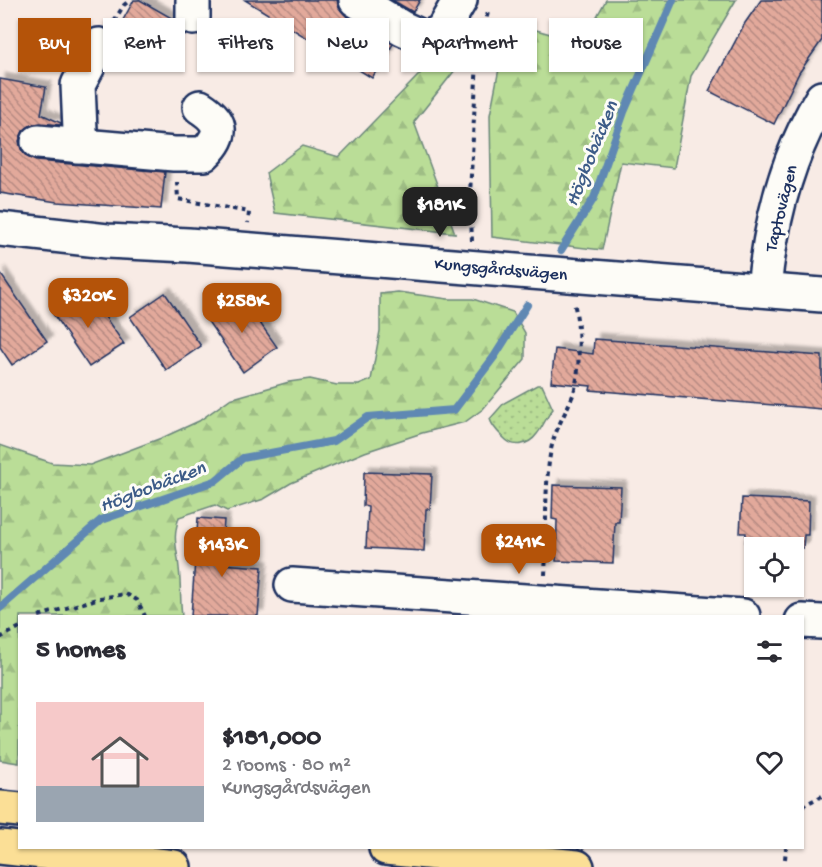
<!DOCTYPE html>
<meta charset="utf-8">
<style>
:root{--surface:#fff;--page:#f2f2f3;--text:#2b2b33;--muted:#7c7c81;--accent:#b45309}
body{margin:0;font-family:"Gochi Hand",sans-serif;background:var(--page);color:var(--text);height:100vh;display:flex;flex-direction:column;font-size:22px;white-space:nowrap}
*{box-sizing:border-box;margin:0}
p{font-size:20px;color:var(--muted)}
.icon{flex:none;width:33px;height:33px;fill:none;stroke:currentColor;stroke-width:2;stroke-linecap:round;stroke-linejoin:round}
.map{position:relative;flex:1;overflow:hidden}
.sheet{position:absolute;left:18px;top:615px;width:786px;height:234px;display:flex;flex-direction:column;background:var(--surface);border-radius:0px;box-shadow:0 2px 4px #0004}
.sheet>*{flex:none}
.top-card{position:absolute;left:18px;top:18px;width:786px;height:54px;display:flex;gap:12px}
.controls{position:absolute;left:744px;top:537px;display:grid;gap:12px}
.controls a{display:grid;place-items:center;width:60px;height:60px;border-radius:0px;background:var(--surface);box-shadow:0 2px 4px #0004;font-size:30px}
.price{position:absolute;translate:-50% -51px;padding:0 14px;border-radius:12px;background:var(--accent);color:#fff;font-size:20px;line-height:39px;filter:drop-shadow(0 2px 3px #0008)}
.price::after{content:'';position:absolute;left:50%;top:36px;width:18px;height:14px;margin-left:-9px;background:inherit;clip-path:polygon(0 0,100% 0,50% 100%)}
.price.on{background:#222;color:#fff}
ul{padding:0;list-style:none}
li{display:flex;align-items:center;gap:18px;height:150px;padding:0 18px}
li span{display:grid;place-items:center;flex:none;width:168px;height:120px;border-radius:0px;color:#555}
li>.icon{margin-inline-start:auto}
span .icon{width:72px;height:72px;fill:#fffc;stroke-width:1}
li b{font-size:26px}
h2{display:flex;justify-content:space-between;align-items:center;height:72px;padding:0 18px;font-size:26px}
.chip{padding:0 21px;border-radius:0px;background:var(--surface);box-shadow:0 2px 4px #0004;font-size:21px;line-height:54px}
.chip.on{background:var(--accent);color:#fff}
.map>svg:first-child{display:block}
</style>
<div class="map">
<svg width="822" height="867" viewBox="0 0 822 867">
<defs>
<pattern id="forest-firs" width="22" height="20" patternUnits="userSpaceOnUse" patternTransform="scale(1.5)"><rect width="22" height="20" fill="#badd97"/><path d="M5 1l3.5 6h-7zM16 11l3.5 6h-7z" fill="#9fbe85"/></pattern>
<pattern id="park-dots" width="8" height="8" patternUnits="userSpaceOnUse" patternTransform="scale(1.5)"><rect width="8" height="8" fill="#badd97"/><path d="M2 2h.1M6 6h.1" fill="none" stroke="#9fbe85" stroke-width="1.8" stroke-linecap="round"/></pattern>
<pattern id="building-back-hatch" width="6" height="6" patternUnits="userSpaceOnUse" patternTransform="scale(1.5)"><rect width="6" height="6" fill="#e2a99b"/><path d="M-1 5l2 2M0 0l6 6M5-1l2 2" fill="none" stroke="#b68a82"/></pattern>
<filter id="shadow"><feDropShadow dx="5.5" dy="-5.5" stdDeviation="1.5" flood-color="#0004"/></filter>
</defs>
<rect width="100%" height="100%" fill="#f8ebe5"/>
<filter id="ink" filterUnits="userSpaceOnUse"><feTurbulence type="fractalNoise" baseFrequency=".0167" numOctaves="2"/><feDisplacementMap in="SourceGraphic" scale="12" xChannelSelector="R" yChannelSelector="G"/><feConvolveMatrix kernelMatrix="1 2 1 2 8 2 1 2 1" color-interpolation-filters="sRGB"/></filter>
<g filter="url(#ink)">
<g fill="url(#forest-firs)" stroke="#6a867a" stroke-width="1.5">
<path d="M606 0H736L691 76 674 168 621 162 602 250 492 237 490 115 508 22 582 43Z"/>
<path d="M452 41 459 65 414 122 455 233 275 213 266 173 302 146 339 157Z"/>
<path d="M398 292 448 299H473L513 312 525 333V359L483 409 465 422 422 433 365 452 291 483 264 499 227 511 215 505 179 517C172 541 177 545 179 568 181 584 180 600 182 616H20L19 763 0 760V445L52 463 90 465 164 437 199 421 230 399 289 382 310 379 337 385H359L371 380 380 331V294Z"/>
</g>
<path fill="url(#park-dots)" stroke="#6a867a" stroke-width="1.5" d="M537 385H542L553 409C546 417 543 427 537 434 529 445 514 449 504 438 499 433 492 427 490 419L504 403Z"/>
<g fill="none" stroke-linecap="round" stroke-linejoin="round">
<g stroke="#5f88b3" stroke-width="8">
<path d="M561 250 594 198 624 112 673 0"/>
<path d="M0 608 101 520 215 481 243 458 334 441 368 417 454 410 494 357 527 305"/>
</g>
</g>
<g fill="url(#building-back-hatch)" stroke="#1b2f5e" stroke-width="1.5" filter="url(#shadow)">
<path d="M134 0H140L175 20 179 30 169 47 123 20Z"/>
<path d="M245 0H337L339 8 346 16 393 44 372 78Z"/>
<path d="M392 0H420L413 12Z"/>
<path d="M761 0H822V40L799 73 774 124 709 91 745 23Z"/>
<path d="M0 79 46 87 41 114 61 123V125L40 123 31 125 23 131 19 141 21 149 27 157 36 161 165 172 161 209 57 202 0 193Z"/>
<path d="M0 273 47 341 12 365 0 347Z"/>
<path d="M87 291 124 344 89 367 53 314Z"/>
<path d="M165 293 201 346 166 370 130 317Z"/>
<path d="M241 296 277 347 243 372 207 320Z"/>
<path d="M594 339 822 356V409L590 390 591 386 551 382 555 349 593 354Z"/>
<path d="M364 472 432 474 430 509H426L424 551 366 548 368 507 363 506Z"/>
<path d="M553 485 621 487 619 522H615L613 563 556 561 557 520 552 519Z"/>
<path d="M742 498 809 501 808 535H804L803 548H745L746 533H740Z"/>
<path d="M198 518 224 520 221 564 262 567 258 616H191Z"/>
</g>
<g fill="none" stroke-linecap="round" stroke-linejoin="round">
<defs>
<g id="minor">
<path d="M193 0V18"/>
<path d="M356 0 402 28 426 39 442 31 460 0"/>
<path d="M38 142 174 154H204C223 136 224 122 200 107"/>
<path d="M77 146 80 130 78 85 99 45"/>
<path d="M0 229 107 241 188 245 822 295"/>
<path d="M764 290C770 222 787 156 822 98"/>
<path d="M292 585 743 616"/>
<path d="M802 621 822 622"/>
</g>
<g id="major">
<path d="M0 808 20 810"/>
<path d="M0 847 174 867"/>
<path d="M386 848 577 867"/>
</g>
</defs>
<use href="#minor" stroke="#1b2f5e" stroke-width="38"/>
<use href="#major" stroke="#1b2f5e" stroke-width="38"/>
<g stroke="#1b2f5e" stroke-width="4" stroke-dasharray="4.5 4.5" stroke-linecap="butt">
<path d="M114 21 124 5 130 0"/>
<path d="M177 182 178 199 249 212 248 223"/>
<path d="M472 241 470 194 477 60 488 12"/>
<path d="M545 575C547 535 544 494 550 455 554 430 564 417 573 395 581 374 580 325 574 303"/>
<path d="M39 616 100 598 126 594 137 600 145 616"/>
<path d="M0 638 20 627"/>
<path d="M802 806 822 796"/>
<path d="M785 859 786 848"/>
</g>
<use href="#minor" stroke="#fdfcf7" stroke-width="33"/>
<use href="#major" stroke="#fbdf96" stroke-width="33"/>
</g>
</g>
<g text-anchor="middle" stroke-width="6" stroke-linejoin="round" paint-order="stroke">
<g font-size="18" fill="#1b2f5e" stroke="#fdfcf7">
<text transform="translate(780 208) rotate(-76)" y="6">Taptovägen</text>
<text transform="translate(501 268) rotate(5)" y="6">Kungsgårdsvägen</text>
</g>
<g font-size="20" font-style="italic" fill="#3d5c88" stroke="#fdfcf7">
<text transform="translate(590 153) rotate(-68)" y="7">Högbobäcken</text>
<text transform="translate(152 485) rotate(-21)" y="7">Högbobäcken</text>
</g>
</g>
</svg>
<div class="controls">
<a><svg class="icon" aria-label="locate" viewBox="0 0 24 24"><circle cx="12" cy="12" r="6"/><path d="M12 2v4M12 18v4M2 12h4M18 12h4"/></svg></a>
</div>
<b class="price on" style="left:440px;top:238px">$181K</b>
<b class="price" style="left:88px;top:329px">$320K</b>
<b class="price" style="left:242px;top:334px">$258K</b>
<b class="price" style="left:519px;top:575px">$241K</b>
<b class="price" style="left:222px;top:578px">$143K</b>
<div class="top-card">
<a class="chip on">Buy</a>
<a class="chip">Rent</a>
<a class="chip">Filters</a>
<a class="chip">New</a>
<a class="chip">Apartment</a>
<a class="chip">House</a>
</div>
<section class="sheet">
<h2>5 homes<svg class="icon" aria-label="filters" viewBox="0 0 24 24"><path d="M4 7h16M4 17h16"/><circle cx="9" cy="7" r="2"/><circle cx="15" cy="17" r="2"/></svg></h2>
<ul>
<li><span style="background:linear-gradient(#f6c9c9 70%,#9aa5b1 0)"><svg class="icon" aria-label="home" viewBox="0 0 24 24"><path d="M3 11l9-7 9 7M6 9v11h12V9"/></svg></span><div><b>$181,000</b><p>2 rooms · 80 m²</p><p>Kungsgårdsvägen</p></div><svg class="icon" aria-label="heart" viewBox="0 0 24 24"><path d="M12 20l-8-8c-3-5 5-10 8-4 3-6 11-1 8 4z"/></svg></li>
</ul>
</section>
</div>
